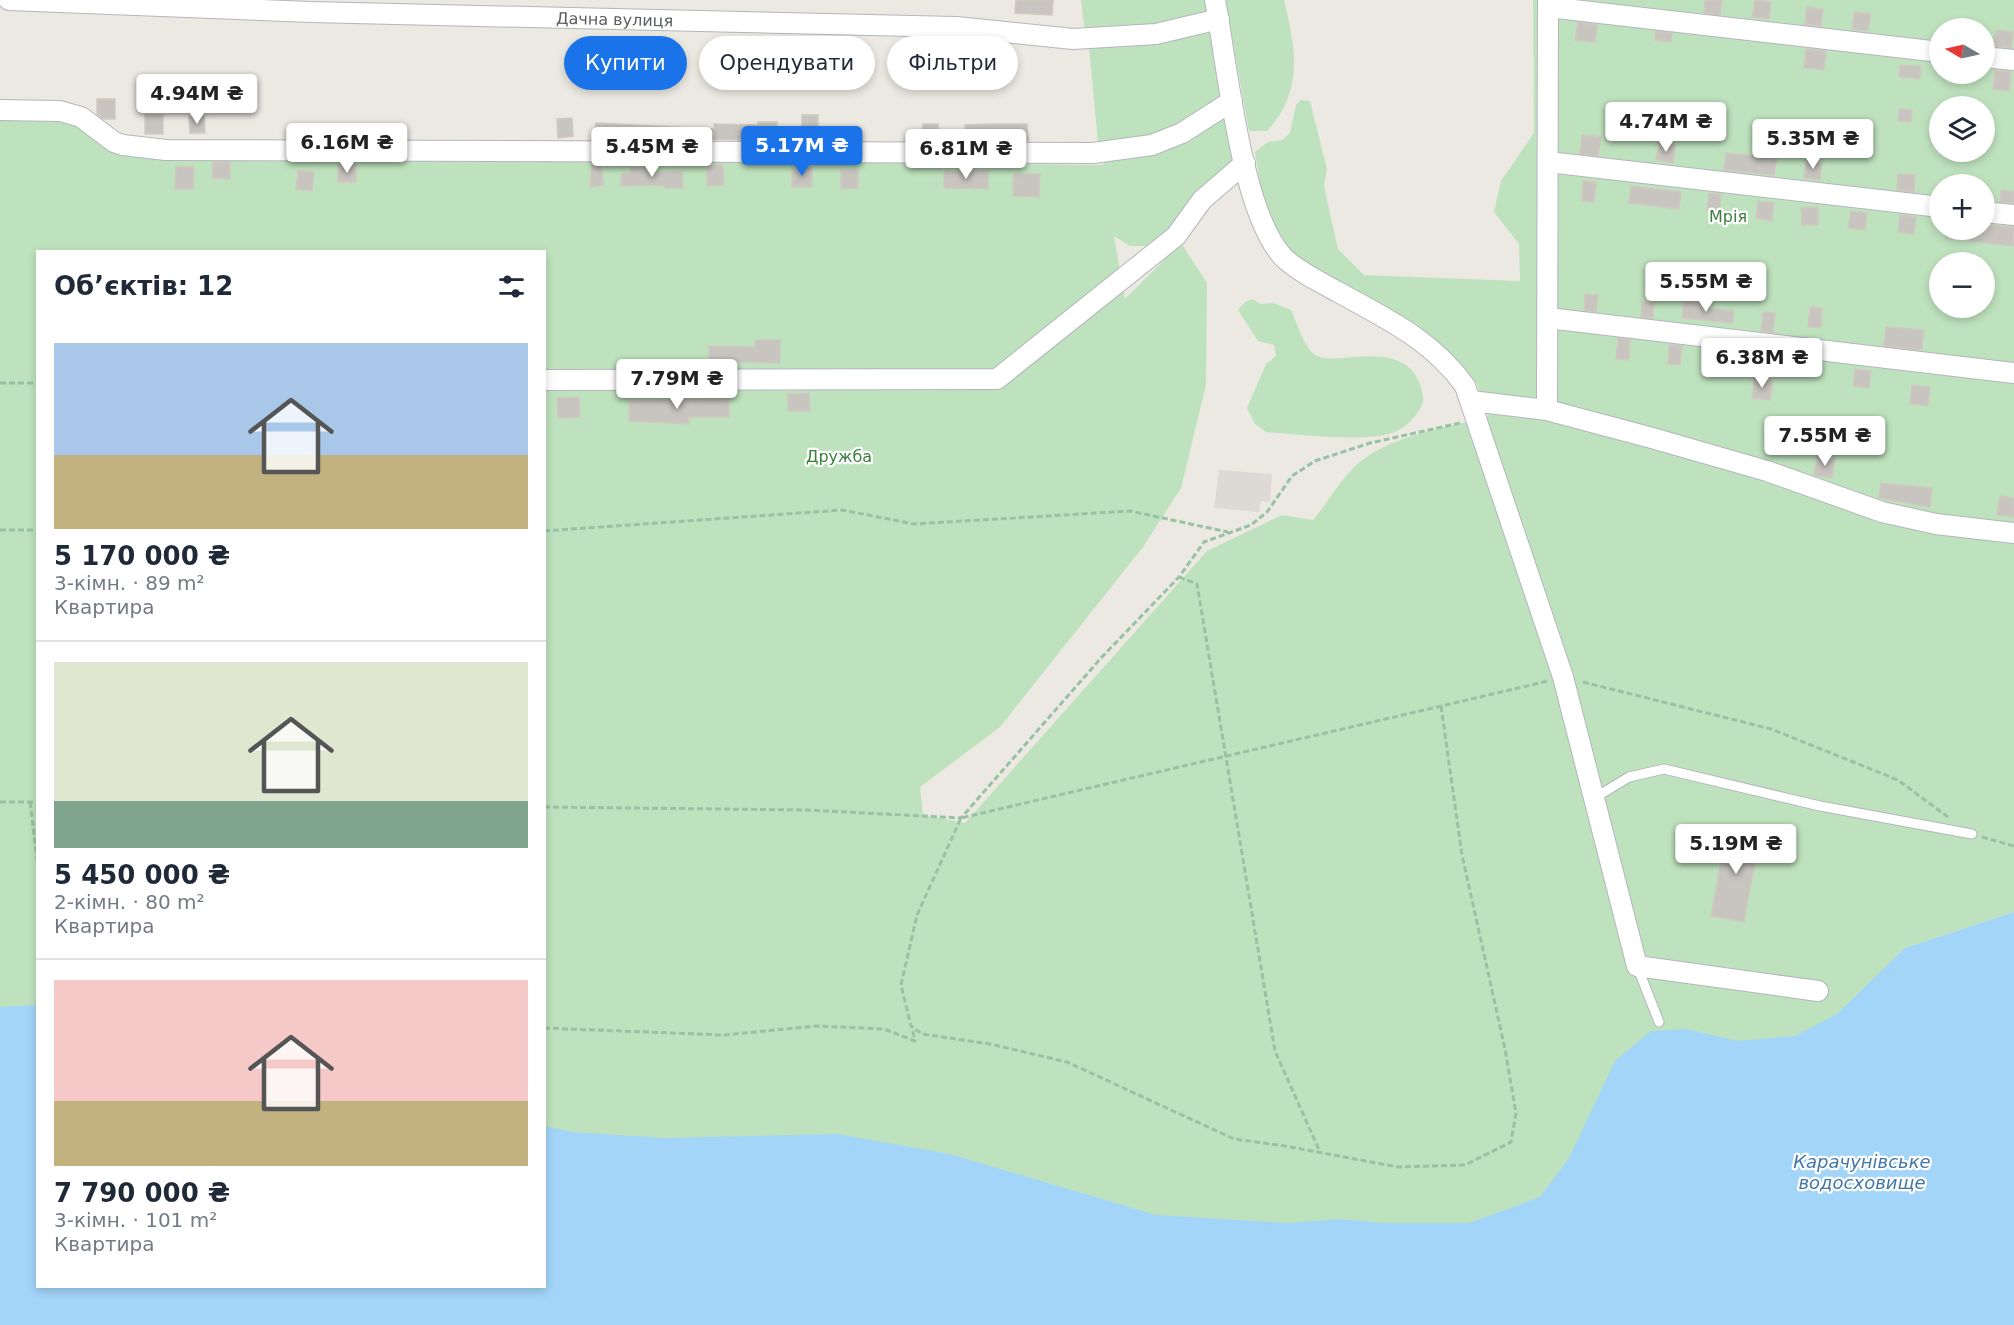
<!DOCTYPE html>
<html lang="uk">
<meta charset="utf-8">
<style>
:root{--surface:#fff;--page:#f2f2f3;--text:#1f2937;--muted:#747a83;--line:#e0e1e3;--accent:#1a73e8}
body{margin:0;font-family:"DejaVu Sans",sans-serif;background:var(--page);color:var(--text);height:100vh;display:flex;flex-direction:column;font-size:22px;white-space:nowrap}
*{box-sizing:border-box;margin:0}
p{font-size:20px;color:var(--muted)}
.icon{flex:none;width:33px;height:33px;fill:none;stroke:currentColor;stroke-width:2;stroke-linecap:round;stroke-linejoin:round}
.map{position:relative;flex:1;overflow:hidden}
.side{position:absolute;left:36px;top:250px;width:510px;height:1038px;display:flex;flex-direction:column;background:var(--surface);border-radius:0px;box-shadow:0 3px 9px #0003}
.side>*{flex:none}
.hud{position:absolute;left:564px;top:36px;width:570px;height:54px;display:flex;gap:12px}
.needle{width:39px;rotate:279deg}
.fabs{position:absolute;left:1929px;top:18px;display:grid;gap:12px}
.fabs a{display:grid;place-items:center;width:66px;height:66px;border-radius:50%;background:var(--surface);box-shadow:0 3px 9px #0003;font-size:30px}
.price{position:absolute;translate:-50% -51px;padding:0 14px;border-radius:6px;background:#fff;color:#222;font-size:20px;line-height:39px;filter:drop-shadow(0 2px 3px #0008)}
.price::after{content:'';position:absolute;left:50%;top:36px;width:18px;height:14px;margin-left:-9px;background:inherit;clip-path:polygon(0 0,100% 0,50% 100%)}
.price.active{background:var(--accent);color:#fff}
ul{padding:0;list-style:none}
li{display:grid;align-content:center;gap:12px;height:318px;padding:0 18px}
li+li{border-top:2px solid var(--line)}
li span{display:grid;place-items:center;height:186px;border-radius:0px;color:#555}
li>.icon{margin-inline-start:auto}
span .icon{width:108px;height:108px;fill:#fffc;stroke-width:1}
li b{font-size:26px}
h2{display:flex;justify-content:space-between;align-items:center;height:72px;padding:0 18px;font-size:26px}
.tag{padding:0 21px;border-radius:27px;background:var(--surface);box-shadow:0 3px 9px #0003;font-size:21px;line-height:54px}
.tag.active{background:var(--accent);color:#fff}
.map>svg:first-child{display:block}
</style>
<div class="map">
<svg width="2014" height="1325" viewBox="0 0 2014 1325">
<rect width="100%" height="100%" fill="#ebe9e1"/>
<path fill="#dddad5" d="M1219 470 1272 474 1270 502 1261 501 1259 512 1214 508Z"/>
<g fill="#bfe2be" fill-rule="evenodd">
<path d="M1081 0H1207L1210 15 1156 29 1087 31 1084 25Z"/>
<path d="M1225 0H1284C1296 50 1304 90 1267 131H1249Z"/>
<path d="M1533 0H2014V912L1905 948 1563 1297 1354 1221 1343 1219 1338 1239 545 1172 544 252H38V1098L0 1097V116L78 122 167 155 1103 165 1104 160 1229 111 1237 163 1158 246H1130L1114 236 1125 299 1181 243 1207 283 1206 385 1181 488 1143 547 1000 727 920 787 923 815 965 823 1207 551 1282 515 1313 520C1325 506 1334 490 1346 476 1381 434 1440 431 1488 416L1477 384 1455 358 1426 335 1291 256 1265 215 1255 152 1268 142 1282 140 1290 133 1296 105 1301 100 1310 101 1327 169 1324 186 1338 249 1364 275 1520 281 1519 244 1494 212 1501 181 1534 133ZM1940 28H1984V74H1940ZM1940 106H1984V152H1940ZM1940 184H1984V230H1940ZM1940 262H1984V308H1940Z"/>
<path d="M1215 32 1227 98 1151 139 1098 143 1089 47 1156 42Z"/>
<path d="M1253 299 1260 304 1273 303 1291 310C1297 322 1303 345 1314 354 1331 367 1375 345 1406 365 1416 372 1421 385 1423 396 1424 402 1422 404 1420 409 1415 417 1406 427 1397 431 1370 444 1297 434 1266 432L1255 424 1247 408 1266 364 1276 356 1274 345 1258 341 1238 310 1245 302Z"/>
</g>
<path fill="#a3d5f9" d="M2014 912V1325H0V1007L37 1005 38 1287H544L545 1126 572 1132 664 1138 837 1134 950 1154 1156 1215 1287 1223 1342 1219 1383 1223H1469L1540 1197 1569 1158 1615 1061 1651 1031 1687 1029 1737 1041 1795 1036 1837 1014 1905 948Z"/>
<g fill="#c8c5c0" stroke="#cfcabf" stroke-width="1.5">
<path d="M1016 0H1053L1052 15 1015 13Z"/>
<path d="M1705 0H1722L1720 15 1704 13Z"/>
<path d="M1755 0 1771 2 1769 19 1752 17Z"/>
<path d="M1807 7 1823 9 1821 26 1805 24Z"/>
<path d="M1854 12 1871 14 1868 31 1852 29Z"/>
<path d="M1578 22 1597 25 1595 42 1575 40Z"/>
<path d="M1996 30 2013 32 2011 48 1994 46Z"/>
<path d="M1656 31 1672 33 1671 42 1655 40Z"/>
<path d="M1806 49 1826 51 1824 70 1804 68Z"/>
<path d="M1900 65 1921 66 1920 79 1899 77Z"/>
<path d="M1995 70 2011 72 2009 91 1993 89Z"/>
<path d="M97 99H115V119H103L97 114Z"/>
<path d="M1899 109 1912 110 1911 122 1898 121Z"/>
<rect x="145" y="115" width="18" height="19"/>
<rect x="802" y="115" width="16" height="20"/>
<path d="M204 116 205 133H190L189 117Z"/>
<path d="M572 118 573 136 558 138 557 119Z"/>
<path d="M758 122H777V140L594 138 596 123 714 129V124L758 125Z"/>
<path d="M923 124H938V140H922Z"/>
<path d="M990 124H1027L1028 140 966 141 965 125Z"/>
<path d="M1582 135 1601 137 1598 156 1580 154Z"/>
<path d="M1659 143 1675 145 1673 163 1656 160Z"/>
<path d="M1726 153 1777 158 1774 175 1724 170Z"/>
<path d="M1806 161 1822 163 1820 180 1804 178Z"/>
<path d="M213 162H230V179L212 178Z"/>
<path d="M592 163H601L604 185 590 187Z"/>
<rect x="338" y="165" width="18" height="17"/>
<path d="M723 165 724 185 707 186V166Z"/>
<path d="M176 166 194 167 193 189H175Z"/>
<path d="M648 167V173L682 171 683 188H664V185L621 186V174L630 173V168Z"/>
<path d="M812 167V187H792V168Z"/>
<path d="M298 170 314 172 312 191 296 189Z"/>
<path d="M841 170H858V188L841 189Z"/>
<path d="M970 171H988V189L944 188V172Z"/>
<path d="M1013 174H1040L1039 197 1013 196Z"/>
<path d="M1898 174 1915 175 1914 192 1897 190Z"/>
<path d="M1583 181 1596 182 1594 202 1582 201Z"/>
<path d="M1631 186 1681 192 1679 209 1629 203Z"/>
<path d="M2001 190 2014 192V203L2000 202Z"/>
<path d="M1709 193 1721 194 1720 212 1707 211Z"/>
<path d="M1758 201 1774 203 1772 221 1756 218Z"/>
<path d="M1818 207V225H1802L1801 208Z"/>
<path d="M1851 211 1867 213 1865 230 1848 228Z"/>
<path d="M1900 215 1916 217 1914 234 1898 232Z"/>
<path d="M1984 225 2014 227 2013 246 1946 238V230H1984Z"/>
<path d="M1585 294 1598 295 1596 312 1584 310Z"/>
<path d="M1684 301 1700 303V307L1734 311 1733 323 1682 318Z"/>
<path d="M1642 302 1654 303 1653 318 1641 317Z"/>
<path d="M1810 307 1822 308 1821 328 1808 327Z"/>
<path d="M1763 312 1775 313 1773 333 1761 331Z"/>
<path d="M1886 327 1924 330 1922 350 1884 346Z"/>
<path d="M1618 338 1630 340 1629 360 1616 359Z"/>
<path d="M756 340H780V363L736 362V367H709V346L755 347Z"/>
<path d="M1669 344 1682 346 1680 365 1668 364Z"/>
<path d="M1855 369 1871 371 1869 388 1853 386Z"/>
<path d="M1754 379 1773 381 1770 400 1752 398Z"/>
<path d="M1912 385 1930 387 1928 406 1910 404Z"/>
<path d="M809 393 810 411H788V394Z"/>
<path d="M579 397 580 417 558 418 557 398Z"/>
<path d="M729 399V417H689V424L629 421V401Z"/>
<path d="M1817 457 1835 459 1832 478 1814 475Z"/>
<path d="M1881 483 1932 488 1930 507 1879 498Z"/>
<path d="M2000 496 2014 498V517L1997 515Z"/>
<path d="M1727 828 1760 834 1744 922 1711 916Z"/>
</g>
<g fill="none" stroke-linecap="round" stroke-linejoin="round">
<defs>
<g id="service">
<path d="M1596 797 1629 777 1664 769 1820 806 1972 834"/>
<path d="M1637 966 1659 1022"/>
</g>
<g id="minor">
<path id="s1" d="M9 0 311 12 956 27 1073 39 1156 34 1219 19"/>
<path d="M1215 0C1227 63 1241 214 1284 258 1299 272 1320 282 1338 292 1387 319 1432 340 1465 386L1563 677 1637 966 1818 991"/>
<path d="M1548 7 1940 52"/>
<path d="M1984 57 2014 60"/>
<path d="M0 110 60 111 81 117 114 142 123 145 166 150 1093 153 1152 145 1182 133 1232 101"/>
<path d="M1548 162 1940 207"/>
<path d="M1984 212 2014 215"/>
<path d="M1548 318 2014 373"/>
<path d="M544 380 997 379 1176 236 1202 200 1245 163"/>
<path d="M1471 401 1547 410 1652 438 1767 471 1882 512 1936 524 2014 533"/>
<path d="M1547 410 1548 0"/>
</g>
</defs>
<use href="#service" stroke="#b3b6bb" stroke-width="11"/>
<use href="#minor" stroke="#b3b6bb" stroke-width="22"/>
<g stroke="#98c2a3" stroke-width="3" stroke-dasharray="6 3" stroke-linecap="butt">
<path d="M0 383H38"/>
<path d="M0 530H38"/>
<path d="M544 531 842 510 914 524 1130 511 1228 532"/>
<path d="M1179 577 1197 584 1275 1051 1320 1152"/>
<path d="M1583 682 1771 729 1898 780 1948 817"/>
<path d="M1441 706 1462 855 1505 1049 1516 1113 1511 1142 1465 1165 1398 1167 1285 1146 1234 1139 1067 1062 990 1044 922 1034 911 1026 901 985 917 915 961 818C1157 772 1352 727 1548 681"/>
<path d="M0 802H38"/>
<path d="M30 802 38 866"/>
<path d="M544 807 807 810 961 818 1101 658 1179 577 1204 542 1251 525 1267 512 1292 476 1315 461 1370 443 1460 423"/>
<path d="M1982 837 2014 846"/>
<path d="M544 1028 724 1035 817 1026 884 1029 915 1041 912 1027"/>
</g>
<use href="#service" stroke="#fff" stroke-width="9"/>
<use href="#minor" stroke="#fff" stroke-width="20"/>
</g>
<g text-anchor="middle" stroke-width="4.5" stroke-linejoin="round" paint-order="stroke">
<g font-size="16" fill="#595d61" stroke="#fff">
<text dy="6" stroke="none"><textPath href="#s1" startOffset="606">Дачна вулиця</textPath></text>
</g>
<g font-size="16" fill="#39803b" stroke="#fff">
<text x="1728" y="222">Мрія</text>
<text x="839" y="462">Дружба</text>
</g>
<g font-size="18" font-style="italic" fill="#4276a9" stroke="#fff">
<text x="1862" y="1168">Карачунівське<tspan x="1862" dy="21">водосховище</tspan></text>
</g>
</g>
</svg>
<div class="fabs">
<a><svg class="needle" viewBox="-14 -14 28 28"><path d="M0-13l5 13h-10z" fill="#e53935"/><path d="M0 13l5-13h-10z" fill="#747a83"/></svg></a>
<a><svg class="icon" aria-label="layers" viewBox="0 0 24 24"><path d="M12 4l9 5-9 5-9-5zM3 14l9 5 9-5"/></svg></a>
<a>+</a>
<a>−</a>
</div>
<b class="price" style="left:197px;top:125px">4.94M ₴</b>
<b class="price" style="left:1666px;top:153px">4.74M ₴</b>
<b class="price" style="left:1813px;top:170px">5.35M ₴</b>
<b class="price" style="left:347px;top:174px">6.16M ₴</b>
<b class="price active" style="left:802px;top:177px">5.17M ₴</b>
<b class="price" style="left:652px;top:178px">5.45M ₴</b>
<b class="price" style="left:966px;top:180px">6.81M ₴</b>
<b class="price" style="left:1706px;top:313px">5.55M ₴</b>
<b class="price" style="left:1762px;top:389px">6.38M ₴</b>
<b class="price" style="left:677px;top:410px">7.79M ₴</b>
<b class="price" style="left:1825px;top:467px">7.55M ₴</b>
<b class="price" style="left:1736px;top:875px">5.19M ₴</b>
<div class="hud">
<a class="tag active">Купити</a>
<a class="tag">Орендувати</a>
<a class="tag">Фільтри</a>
</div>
<section class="side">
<h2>Об’єктів: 12<svg class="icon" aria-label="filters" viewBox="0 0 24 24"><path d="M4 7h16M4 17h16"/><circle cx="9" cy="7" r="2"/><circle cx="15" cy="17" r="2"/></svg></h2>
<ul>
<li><span style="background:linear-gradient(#a9c7e8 60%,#c2b280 0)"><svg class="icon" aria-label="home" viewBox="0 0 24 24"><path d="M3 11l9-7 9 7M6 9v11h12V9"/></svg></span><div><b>5 170 000 ₴</b><p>3-кімн. · 89 m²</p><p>Квартира</p></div></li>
<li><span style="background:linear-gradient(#dfe7d0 75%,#7fa58c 0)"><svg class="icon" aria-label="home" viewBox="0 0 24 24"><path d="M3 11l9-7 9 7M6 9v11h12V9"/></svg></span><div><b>5 450 000 ₴</b><p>2-кімн. · 80 m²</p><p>Квартира</p></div></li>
<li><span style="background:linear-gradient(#f6c9c9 65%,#c2b280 0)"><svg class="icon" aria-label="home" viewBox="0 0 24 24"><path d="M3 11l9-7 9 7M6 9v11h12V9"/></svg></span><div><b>7 790 000 ₴</b><p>3-кімн. · 101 m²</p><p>Квартира</p></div></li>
</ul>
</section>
</div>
